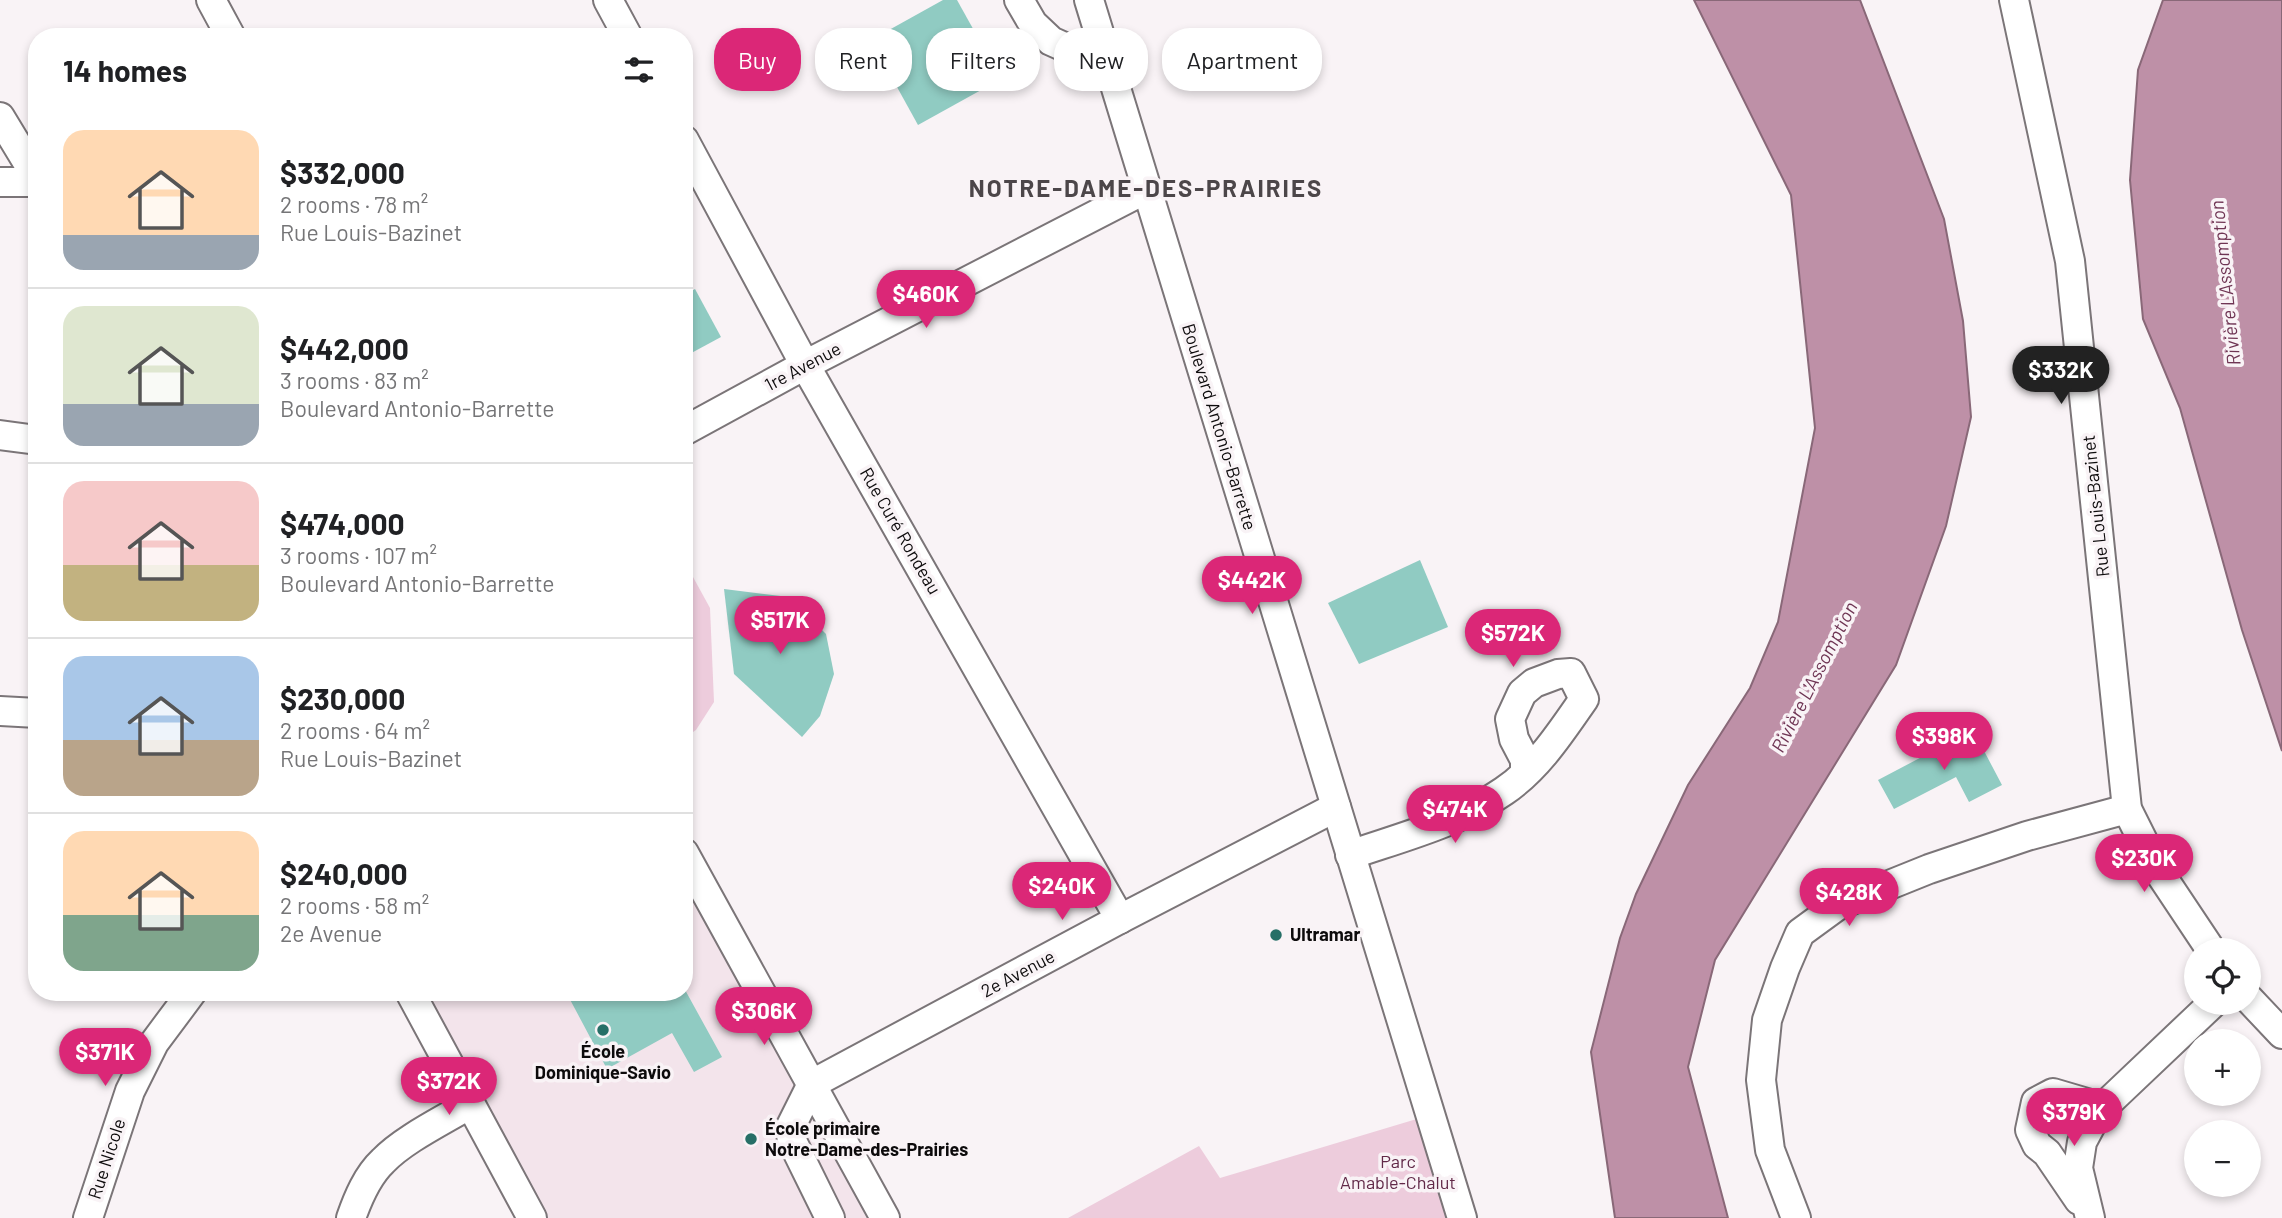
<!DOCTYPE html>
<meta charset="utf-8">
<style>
:root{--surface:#fff;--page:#f2f2f2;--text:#202124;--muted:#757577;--line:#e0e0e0;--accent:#db2777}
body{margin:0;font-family:Barlow,sans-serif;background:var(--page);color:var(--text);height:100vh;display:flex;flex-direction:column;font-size:26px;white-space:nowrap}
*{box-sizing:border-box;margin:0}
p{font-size:23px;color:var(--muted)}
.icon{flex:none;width:38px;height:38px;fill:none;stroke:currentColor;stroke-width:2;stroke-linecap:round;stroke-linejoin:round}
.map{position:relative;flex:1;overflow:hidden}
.side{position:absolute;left:28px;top:28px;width:665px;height:973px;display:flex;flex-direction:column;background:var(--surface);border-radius:28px;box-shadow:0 4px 10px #0003}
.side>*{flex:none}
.guide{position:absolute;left:714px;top:28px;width:665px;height:63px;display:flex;gap:14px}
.fabs{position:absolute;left:2184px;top:938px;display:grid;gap:14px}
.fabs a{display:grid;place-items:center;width:77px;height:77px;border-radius:50%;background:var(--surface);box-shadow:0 4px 10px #0003;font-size:35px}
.price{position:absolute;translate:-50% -60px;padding:0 16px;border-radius:24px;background:var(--accent);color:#fff;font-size:23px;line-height:46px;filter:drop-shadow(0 2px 4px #0008)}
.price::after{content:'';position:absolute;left:50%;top:42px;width:21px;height:16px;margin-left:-10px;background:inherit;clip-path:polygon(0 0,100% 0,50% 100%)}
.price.selected{background:#222;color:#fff}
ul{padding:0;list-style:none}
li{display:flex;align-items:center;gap:21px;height:175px;padding:0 35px}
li+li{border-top:2px solid var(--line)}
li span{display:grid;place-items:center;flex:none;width:196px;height:140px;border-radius:21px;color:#555}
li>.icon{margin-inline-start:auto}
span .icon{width:84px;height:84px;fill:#fffc;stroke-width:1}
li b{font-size:30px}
h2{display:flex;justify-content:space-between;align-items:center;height:84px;padding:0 35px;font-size:30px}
.chip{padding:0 24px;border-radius:28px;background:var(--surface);box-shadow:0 4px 10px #0003;font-size:24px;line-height:63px}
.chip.selected{background:var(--accent);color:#fff}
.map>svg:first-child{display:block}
</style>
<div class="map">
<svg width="2282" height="1218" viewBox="0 0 2282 1218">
<rect width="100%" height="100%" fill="#f9f3f6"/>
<path fill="#f3e4eb" d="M684 853 879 1218H546L410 992H684Z"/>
<g fill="#edccdc">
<path d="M684 570 693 577 710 608 714 702 696 730 684 738Z"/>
<path d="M1430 1115 1458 1218H1068L1199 1146 1220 1178Z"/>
</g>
<g fill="#be90a7" stroke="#896878" stroke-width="2">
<path d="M1694 0H1860L1944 219 1963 321 1971 417 1946 526 1896 665 1715 960 1688 1067 1728 1218H1615L1591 1052 1620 938 1636 894 1688 785 1750 688 1778 622 1815 428 1791 195Z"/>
<path d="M2163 0H2282V751L2242 630 2180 408 2143 319 2130 180 2138 70Z"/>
</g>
<g fill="#90cbc2">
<path d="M943 0H957L1001 79 918 125 871 40Z"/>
<path d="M695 289 721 337 684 357V295Z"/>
<path d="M1420 560 1448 627 1359 664 1328 603Z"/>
<path d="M724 589 789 597 826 634 834 674 820 716 802 737 734 674Z"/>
<path d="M1973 730 2002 785 1969 802 1956 777 1894 809 1878 780Z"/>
<path d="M684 988 722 1057 694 1072 672 1033 607 1069 566 992H684Z"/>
</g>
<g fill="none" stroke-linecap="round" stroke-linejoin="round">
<defs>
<g id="minor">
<path d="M211 0 231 37"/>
<path d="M608 0 628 37"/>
<path d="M1019 0 1033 24 1051 41 1109 67"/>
<path d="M1089 0 1462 1218"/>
<path d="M2014 0 2070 261 2127 809 2157 869 2211 950"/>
<path d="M0 117 37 178"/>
<path d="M684 140 805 365 1120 919"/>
<path d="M0 182H37"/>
<path d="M684 431 805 365 1146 189"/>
<path d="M0 435 37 440"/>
<path d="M0 711 37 713"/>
<path d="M684 853 885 1218"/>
<path d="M1350 855C1402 837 1458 823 1504 791 1538 768 1561 732 1584 699L1571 673 1558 674 1534 683 1522 693 1510 719 1514 739 1525 760V773"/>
<path d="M410 992 532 1218"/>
<path d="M2249 999 2282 1034"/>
<path d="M2079 1200 2047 1153 2037 1145 2030 1130 2036 1102 2053 1093 2087 1103 2098 1112"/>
<path d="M88 1218 130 1091 154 1043 192 992"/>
<path d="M351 1218C358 1198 367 1176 383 1161 404 1139 444 1120 470 1104"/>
<path d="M830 1218 792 1141 790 1128 812 1084 1120 919 1336 807"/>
<path d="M1796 1218 1770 1150 1761 1080 1767 1020 1785 968 1800 933 1837 906 1929 869 2027 836 2127 809"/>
<path d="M2090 1218 2078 1168 2082 1142 2098 1112 2213 1003"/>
</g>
</defs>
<use href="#minor" stroke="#7b7578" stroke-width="32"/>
<use href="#minor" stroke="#fff" stroke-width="28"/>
</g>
<g fill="#266f67" stroke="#f9f3f6" stroke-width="2.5">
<circle cx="1276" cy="935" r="7"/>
<circle cx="603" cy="1030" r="7"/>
<circle cx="751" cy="1139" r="7"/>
</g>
<g text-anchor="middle" stroke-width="7" stroke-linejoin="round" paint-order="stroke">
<g font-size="18" fill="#0d0b0c" stroke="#f9f3f6">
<text transform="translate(803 367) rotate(-28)" y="6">1re Avenue</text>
<text transform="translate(1219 427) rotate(73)" y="6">Boulevard Antonio-Barrette</text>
<text transform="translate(2096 506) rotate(-96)" y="6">Rue Louis-Bazinet</text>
<text transform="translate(900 531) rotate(60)" y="6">Rue Curé Rondeau</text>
<text transform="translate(1018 974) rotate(-28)" y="6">2e Avenue</text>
<text transform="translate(107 1159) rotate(-72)" y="6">Rue Nicole</text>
</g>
<g font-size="18" font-weight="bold" fill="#0d0b0c" stroke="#f9f3f6" text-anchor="start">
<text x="1290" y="941">Ultramar</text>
<text x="603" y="1058" text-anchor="middle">École<tspan x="603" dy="21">Dominique-Savio</tspan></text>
<text x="765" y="1135">École primaire<tspan x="765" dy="21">Notre-Dame-des-Prairies</tspan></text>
</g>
<g font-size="18" fill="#612948" stroke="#f9f3f6">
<text x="1398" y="1168">Parc<tspan x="1398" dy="21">Amable-Chalut</tspan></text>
</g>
<g font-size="19" font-style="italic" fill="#6f3554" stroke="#f9f3f6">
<text transform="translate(2225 283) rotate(-96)" y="7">Rivière L'Assomption</text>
<text transform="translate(1814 677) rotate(-63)" y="7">Rivière L'Assomption</text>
</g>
<g font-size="24" font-weight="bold" letter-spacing="2" fill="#4c4649" stroke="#f9f3f6">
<text x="1146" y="197">NOTRE-DAME-DES-PRAIRIES</text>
</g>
</g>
</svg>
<div class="fabs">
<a><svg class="icon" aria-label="locate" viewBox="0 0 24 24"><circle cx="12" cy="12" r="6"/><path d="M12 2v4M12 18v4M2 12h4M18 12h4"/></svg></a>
<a>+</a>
<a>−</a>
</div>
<b class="price" style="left:926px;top:330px">$460K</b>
<b class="price selected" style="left:2061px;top:406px">$332K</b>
<b class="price" style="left:1252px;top:616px">$442K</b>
<b class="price" style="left:780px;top:656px">$517K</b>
<b class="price" style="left:1513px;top:669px">$572K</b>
<b class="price" style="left:1944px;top:772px">$398K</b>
<b class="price" style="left:1455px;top:845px">$474K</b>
<b class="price" style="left:2144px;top:894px">$230K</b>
<b class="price" style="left:1062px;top:922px">$240K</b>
<b class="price" style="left:1849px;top:928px">$428K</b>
<b class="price" style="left:764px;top:1047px">$306K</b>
<b class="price" style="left:105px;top:1088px">$371K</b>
<b class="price" style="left:449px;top:1117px">$372K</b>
<b class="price" style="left:2074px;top:1148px">$379K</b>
<div class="guide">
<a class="chip selected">Buy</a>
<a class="chip">Rent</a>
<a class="chip">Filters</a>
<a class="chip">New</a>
<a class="chip">Apartment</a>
</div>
<section class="side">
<h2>14 homes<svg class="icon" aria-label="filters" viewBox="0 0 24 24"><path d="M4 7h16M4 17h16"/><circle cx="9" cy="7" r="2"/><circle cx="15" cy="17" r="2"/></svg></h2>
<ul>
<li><span style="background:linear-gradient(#ffd9b3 75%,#9aa5b1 0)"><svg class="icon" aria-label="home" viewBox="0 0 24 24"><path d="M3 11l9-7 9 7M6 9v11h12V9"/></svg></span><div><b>$332,000</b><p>2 rooms · 78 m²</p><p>Rue Louis-Bazinet</p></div></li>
<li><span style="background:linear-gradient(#dfe7d0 70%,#9aa5b1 0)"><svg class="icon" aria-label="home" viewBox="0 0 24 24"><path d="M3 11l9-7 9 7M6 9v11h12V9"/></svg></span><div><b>$442,000</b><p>3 rooms · 83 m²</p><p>Boulevard Antonio-Barrette</p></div></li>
<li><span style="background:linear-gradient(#f6c9c9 60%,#c2b280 0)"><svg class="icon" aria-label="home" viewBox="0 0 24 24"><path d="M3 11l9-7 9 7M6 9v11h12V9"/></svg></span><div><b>$474,000</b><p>3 rooms · 107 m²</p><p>Boulevard Antonio-Barrette</p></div></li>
<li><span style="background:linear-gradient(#a9c7e8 60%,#b9a48a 0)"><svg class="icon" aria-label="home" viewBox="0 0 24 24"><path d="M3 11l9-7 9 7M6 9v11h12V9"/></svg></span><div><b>$230,000</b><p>2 rooms · 64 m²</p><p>Rue Louis-Bazinet</p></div></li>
<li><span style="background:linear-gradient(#ffd9b3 60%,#7fa58c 0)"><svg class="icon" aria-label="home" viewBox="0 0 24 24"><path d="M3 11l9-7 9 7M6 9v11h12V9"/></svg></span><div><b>$240,000</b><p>2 rooms · 58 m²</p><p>2e Avenue</p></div></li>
</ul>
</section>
</div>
